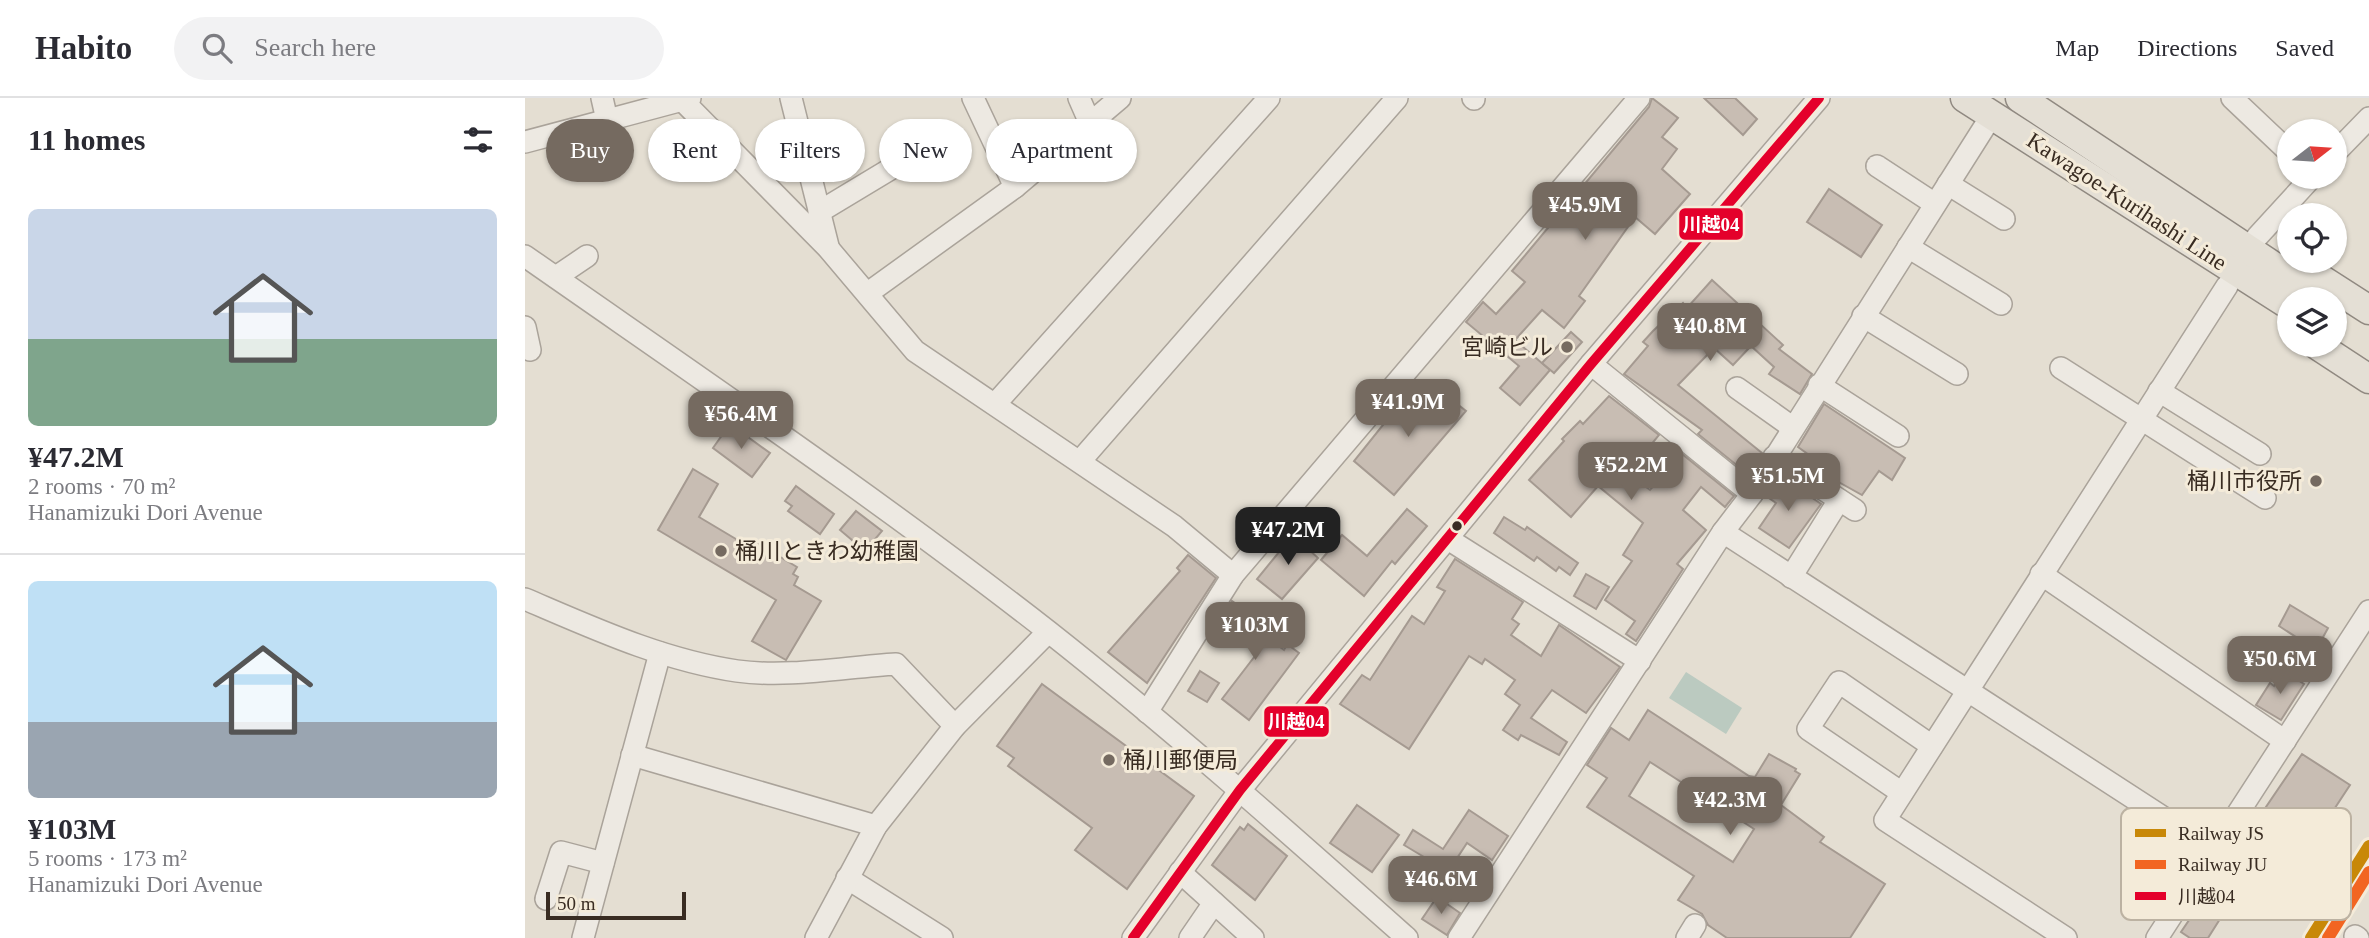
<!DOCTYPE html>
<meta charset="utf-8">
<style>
:root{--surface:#fff;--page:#f2f2f3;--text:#2b2b33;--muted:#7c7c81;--line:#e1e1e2;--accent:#756a60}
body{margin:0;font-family:"Times New Roman","Noto Sans JP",serif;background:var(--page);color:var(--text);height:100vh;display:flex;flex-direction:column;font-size:26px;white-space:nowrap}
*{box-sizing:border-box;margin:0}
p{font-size:23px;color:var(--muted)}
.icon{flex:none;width:38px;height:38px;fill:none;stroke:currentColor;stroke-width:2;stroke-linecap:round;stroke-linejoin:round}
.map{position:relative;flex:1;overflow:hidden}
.drawer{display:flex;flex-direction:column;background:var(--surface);width:525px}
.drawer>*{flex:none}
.top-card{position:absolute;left:21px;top:21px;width:665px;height:63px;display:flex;gap:14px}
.needle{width:46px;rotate:73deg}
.buttons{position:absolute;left:1752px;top:21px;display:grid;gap:14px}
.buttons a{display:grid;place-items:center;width:70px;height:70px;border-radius:50%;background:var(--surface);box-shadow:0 2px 5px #0004;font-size:35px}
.scale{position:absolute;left:21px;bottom:18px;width:140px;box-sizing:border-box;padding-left:7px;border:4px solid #392c22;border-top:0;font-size:19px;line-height:24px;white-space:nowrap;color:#392c22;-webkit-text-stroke:5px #f4ebd9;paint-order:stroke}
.price{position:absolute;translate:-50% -60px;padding:0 16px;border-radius:14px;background:var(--accent);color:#fff;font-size:23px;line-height:46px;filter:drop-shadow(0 2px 4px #0008)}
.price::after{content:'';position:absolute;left:50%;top:42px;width:21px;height:16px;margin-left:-10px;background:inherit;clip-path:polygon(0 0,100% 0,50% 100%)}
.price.current{background:#222;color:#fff}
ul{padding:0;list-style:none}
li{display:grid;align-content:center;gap:14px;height:371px;padding:0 28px}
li+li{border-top:2px solid var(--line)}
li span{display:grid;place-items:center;height:217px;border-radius:10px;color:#555}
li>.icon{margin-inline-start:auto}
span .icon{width:126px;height:126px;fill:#fffc;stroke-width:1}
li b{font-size:30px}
h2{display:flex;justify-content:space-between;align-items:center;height:84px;padding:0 28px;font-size:30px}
.tag{padding:0 24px;border-radius:32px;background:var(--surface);box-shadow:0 2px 5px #0004;font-size:24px;line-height:63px}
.tag.current{background:var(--accent);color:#fff}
header{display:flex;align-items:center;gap:42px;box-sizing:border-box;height:98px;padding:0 35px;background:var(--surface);border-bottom:2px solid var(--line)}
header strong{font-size:33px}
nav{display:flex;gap:38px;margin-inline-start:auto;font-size:24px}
.search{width:490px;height:63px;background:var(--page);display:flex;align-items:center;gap:18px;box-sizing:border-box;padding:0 24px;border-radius:38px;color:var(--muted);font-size:26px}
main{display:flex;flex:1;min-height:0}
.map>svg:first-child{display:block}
</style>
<header>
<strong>Habito</strong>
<div class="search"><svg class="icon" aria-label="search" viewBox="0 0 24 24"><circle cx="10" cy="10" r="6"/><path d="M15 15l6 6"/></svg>Search here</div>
<nav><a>Map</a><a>Directions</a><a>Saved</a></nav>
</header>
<main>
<section class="drawer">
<h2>11 homes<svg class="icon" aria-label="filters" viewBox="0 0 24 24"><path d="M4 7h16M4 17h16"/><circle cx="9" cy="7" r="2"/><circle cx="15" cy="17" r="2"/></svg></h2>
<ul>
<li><span style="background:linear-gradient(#c9d6e8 60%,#7fa58c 0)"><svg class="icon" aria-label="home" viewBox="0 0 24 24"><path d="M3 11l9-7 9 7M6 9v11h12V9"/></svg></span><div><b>¥47.2M</b><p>2 rooms · 70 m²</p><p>Hanamizuki Dori Avenue</p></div></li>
<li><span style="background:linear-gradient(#bfe0f5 65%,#9aa5b1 0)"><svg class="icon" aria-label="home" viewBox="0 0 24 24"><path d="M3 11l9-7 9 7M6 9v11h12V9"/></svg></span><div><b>¥103M</b><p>5 rooms · 173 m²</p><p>Hanamizuki Dori Avenue</p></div></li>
</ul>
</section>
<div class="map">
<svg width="1844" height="840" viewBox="0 0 1844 840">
<rect width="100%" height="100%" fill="#e4ded2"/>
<path fill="#bbcac0" d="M1161 574 1217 610 1201 636 1144 600Z"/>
<g fill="#c8bdb3" stroke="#a59a91" stroke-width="2" fill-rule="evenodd">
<path d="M1127 0 1153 20 1137 39 1152 51 1137 71 1165 96 1130 136 1110 119 1054 198 1060 203 1039 230 1017 212 990 242 1025 272 995 307 975 290 994 268 941 224 958 204 971 216 1000 184 987 173 1124 9Z"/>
<path d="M1179 0H1210L1232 21 1218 37Z"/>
<path d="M1304 91 1357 127 1336 159 1282 124Z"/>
<path d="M1187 182 1258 247 1254 251 1287 276 1275 296 1244 276 1249 269 1226 248 1208 267 1189 250 1153 287 1237 355 1224 377 1173 336 1177 332 1099 276 1123 248 1118 244 1128 233 1158 205 1162 210Z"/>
<path d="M1046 234 1057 244 1029 275 1017 265Z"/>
<path d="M914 292 941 313 869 397 829 363 870 312 868 310 882 293 899 310Z"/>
<path d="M1084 298 1134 337 1103 375 1125 392 1157 356 1209 398 1200 409 1176 389 1158 412 1181 432 1152 466 1158 471 1111 543 1101 536 1110 523 1080 502 1107 463 1098 457 1118 425 1073 388 1046 419 1004 382 1039 343 1037 341 1055 323 1058 326Z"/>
<path d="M1299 306 1380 360 1367 382 1354 373 1337 397 1301 377 1305 372 1273 349Z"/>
<path d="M205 326 245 355 227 379 188 350Z"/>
<path d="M168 371 193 386 174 419 226 450 230 444 272 469 268 476 273 479 269 487 296 503 261 562 227 543 251 502 133 432Z"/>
<path d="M1252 381 1273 396 1276 392 1296 406 1264 450 1234 430 1251 405 1241 398Z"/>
<path d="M271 388 309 416 295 436 263 413 267 408 260 403Z"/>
<path d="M882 411 902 428 870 466 867 463 839 498 796 462 817 437 842 458Z"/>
<path d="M331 413 357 433 340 453 315 432Z"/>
<path d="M979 419 1000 432 1002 429 1053 465 1045 477 1034 469 1031 473 1012 459 1009 463 969 435Z"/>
<path d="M768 437 793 460 757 501 732 481Z"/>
<path d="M663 457 691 480 622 585 583 554 655 473 652 470Z"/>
<path d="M930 461 998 504 987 521 994 526 986 537 1016 558 1034 527 1095 569 1061 615 1027 592 1006 620 1042 644 1034 657 996 637 993 642 978 632 995 607 980 596 990 582 960 561 957 566 944 558 884 651 815 606 837 577 845 582 887 518 899 526 920 493 912 489Z"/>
<path d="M1061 476 1084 489 1071 511 1049 498Z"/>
<path d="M707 503 739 525 734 533 759 552 762 546 774 555 724 622 697 601 733 554 699 530 702 526 696 522Z"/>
<path d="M1765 507 1803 530 1791 552 1754 528Z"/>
<path d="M675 573 694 585 682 604 663 593Z"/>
<path d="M1759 573 1779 586 1756 622 1731 607 1745 585 1749 588Z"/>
<path d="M517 586 669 698 602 791 550 752 567 730 483 668 489 660 472 648Z"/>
<path d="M1123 612 1224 678 1230 679 1244 656 1271 671 1270 673 1275 676 1256 707 1299 739 1295 744 1360 786 1325 840H1202L1183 827 1177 816 1153 802 1169 778 1062 709 1082 680 1062 667 1086 630 1104 642ZM1125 664 1229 731 1208 764 1104 698Z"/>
<path d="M1777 656 1825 687 1806 716 1816 723 1795 756 1817 770 1800 796 1736 756 1683 840H1665L1656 834Z"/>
<path d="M832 707 874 737 847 774 805 745Z"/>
<path d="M944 712 983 738 967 762 942 745 908 797 884 783 899 759 879 747 888 732 918 751Z"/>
<path d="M723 726 762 758 730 802 687 767 715 729 719 732Z"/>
<path d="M912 799 935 815 922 837 897 821Z"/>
</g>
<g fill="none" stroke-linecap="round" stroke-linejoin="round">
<defs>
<g id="minor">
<path d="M77 0 82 22"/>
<path d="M266 0 303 148"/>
<path d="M448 0 490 89"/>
<path d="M554 0 565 25"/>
<path d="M948 0 949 1"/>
<path d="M1707 0 1764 54"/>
<path d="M158 3 303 150 390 253 649 428 708 477"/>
<path d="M0 44 165 0"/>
<path d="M1810 55 1844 20"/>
<path d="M1352 68 1410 106"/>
<path d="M1423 86 1479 121"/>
<path d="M294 114 377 64"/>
<path d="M1732 139 1787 79"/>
<path d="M1383 149 1476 206"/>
<path d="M0 158C176 281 355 402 524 534 647 631 765 736 882 840"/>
<path d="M31 179 62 158"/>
<path d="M343 195 490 89 595 0"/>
<path d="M1338 218 1432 276"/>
<path d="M0 229 5 252"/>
<path d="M1066 266 1227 396"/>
<path d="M1536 270 1740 400"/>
<path d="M1294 287 1373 338"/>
<path d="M1212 290 1267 329"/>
<path d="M1634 293 1735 356"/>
<path d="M471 305 744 0"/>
<path d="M1249 359 1330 412"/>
<path d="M556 362 872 0"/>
<path d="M1198 434 1690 753"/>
<path d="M923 441 1115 563"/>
<path d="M1516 476 1760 643"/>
<path d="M1266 479 1314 402"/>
<path d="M0 501C68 530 137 562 212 573 263 580 320 569 371 566L430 628"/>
<path d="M622 614 708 477 1114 0"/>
<path d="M107 657 351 728"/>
<path d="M1377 695 1283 631 1314 584 1407 648"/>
<path d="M655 774 728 840"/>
<path d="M322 780 417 840"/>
<path d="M21 801 36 754 78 765"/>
<path d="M1830 838 1833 840"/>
<path d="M58 840 135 555"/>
<path d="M291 840 351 728 430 628 523 534"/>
<path d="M608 840 715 692 1066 266 1294 0"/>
<path d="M665 840 689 805"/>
<path d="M934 840 1198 434 1227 396 1467 17"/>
<path d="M1162 840 1170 827"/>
<path d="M1541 840 1360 722 1702 188"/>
<path d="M1632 840 1844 513"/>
</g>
<g id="major">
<path d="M1440 0 1764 207"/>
<path d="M1495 0 1798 201"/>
<path d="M1785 174 1844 212"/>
<path d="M1792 247 1844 281"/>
</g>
</defs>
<use href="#minor" stroke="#aaa39a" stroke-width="24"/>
<use href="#major" stroke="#908981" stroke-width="31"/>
<use href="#minor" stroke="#ede9e2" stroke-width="21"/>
<use href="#major" stroke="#e4dfd5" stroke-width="28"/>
<defs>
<path id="bus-1" d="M608 840 715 692 1066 266 1294 0"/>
</defs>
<use href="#bus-1" stroke="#f4ebd9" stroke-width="16"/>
<use href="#bus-1" stroke="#e4002b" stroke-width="10"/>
<defs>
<path id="rail-1" d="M1786 840 1844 748"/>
<path id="rail-2" d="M1803 840 1844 774"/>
</defs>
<use href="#rail-1" stroke="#f4ebd9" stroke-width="18"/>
<use href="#rail-2" stroke="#f4ebd9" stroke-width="18"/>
<use href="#rail-1" stroke="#c88808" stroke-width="12"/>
<use href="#rail-2" stroke="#f26522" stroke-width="12"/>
</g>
<g fill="#756a60" stroke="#f4ebd9" stroke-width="2.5">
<circle cx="1042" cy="249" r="7"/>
<circle cx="1791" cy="383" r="7"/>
<circle cx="196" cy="453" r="7"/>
<circle cx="584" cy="662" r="7"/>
</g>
<circle fill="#392c22" stroke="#f4ebd9" stroke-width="2.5" cx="932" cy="428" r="6"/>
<g text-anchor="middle" stroke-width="6" stroke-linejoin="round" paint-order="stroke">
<g font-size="23" fill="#392c22" stroke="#f4ebd9">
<text transform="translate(1602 103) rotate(33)" y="8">Kawagoe-Kurihashi Line</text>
</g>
<g font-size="23" fill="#392c22" stroke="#f4ebd9" text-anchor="end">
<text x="1028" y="257">宮崎ビル</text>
<text x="1777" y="391">桶川市役所</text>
<text x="210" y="461" text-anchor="start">桶川ときわ幼稚園</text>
<text x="598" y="670" text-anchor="start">桶川郵便局</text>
</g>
</g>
<rect x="1596" y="710" width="230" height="112" rx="10" fill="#f4ebd9" stroke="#bcb2a2" stroke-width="2"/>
<rect x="1610" y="731" width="31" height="8" fill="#c88808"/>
<rect x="1610" y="762" width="31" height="9" fill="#f26522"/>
<rect x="1610" y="794" width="31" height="8" fill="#e4002b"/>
<g font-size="19" fill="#392c22">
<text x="1653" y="742">Railway JS</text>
<text x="1653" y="773">Railway JU</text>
<text x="1653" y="805">川越04</text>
</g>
<g stroke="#f4ebd9" stroke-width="2.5">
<rect x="1153" y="109" width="66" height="34" rx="7" fill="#e4002b"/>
<rect x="738" y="607" width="67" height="33" rx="7" fill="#e4002b"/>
</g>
<g font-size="19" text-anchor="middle" font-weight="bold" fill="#fff">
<text x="1186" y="133">川越04</text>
<text x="771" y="630">川越04</text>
</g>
</svg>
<div class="buttons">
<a><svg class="needle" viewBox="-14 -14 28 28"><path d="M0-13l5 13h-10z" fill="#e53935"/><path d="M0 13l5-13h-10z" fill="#7c7c81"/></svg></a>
<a><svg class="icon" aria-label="locate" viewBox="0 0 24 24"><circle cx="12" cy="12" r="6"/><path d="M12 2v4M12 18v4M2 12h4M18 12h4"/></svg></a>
<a><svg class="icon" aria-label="layers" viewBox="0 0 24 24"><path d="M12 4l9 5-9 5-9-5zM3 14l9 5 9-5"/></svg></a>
</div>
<div class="scale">50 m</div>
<b class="price" style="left:1060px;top:144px">¥45.9M</b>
<b class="price" style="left:1185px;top:265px">¥40.8M</b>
<b class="price" style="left:883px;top:341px">¥41.9M</b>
<b class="price" style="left:216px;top:353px">¥56.4M</b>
<b class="price" style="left:1106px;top:404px">¥52.2M</b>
<b class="price" style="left:1263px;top:415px">¥51.5M</b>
<b class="price current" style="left:763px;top:469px">¥47.2M</b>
<b class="price" style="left:730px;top:564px">¥103M</b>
<b class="price" style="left:1755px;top:598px">¥50.6M</b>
<b class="price" style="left:1205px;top:739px">¥42.3M</b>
<b class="price" style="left:916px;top:818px">¥46.6M</b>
<div class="top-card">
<a class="tag current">Buy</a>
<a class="tag">Rent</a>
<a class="tag">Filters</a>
<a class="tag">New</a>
<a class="tag">Apartment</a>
</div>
</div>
</main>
